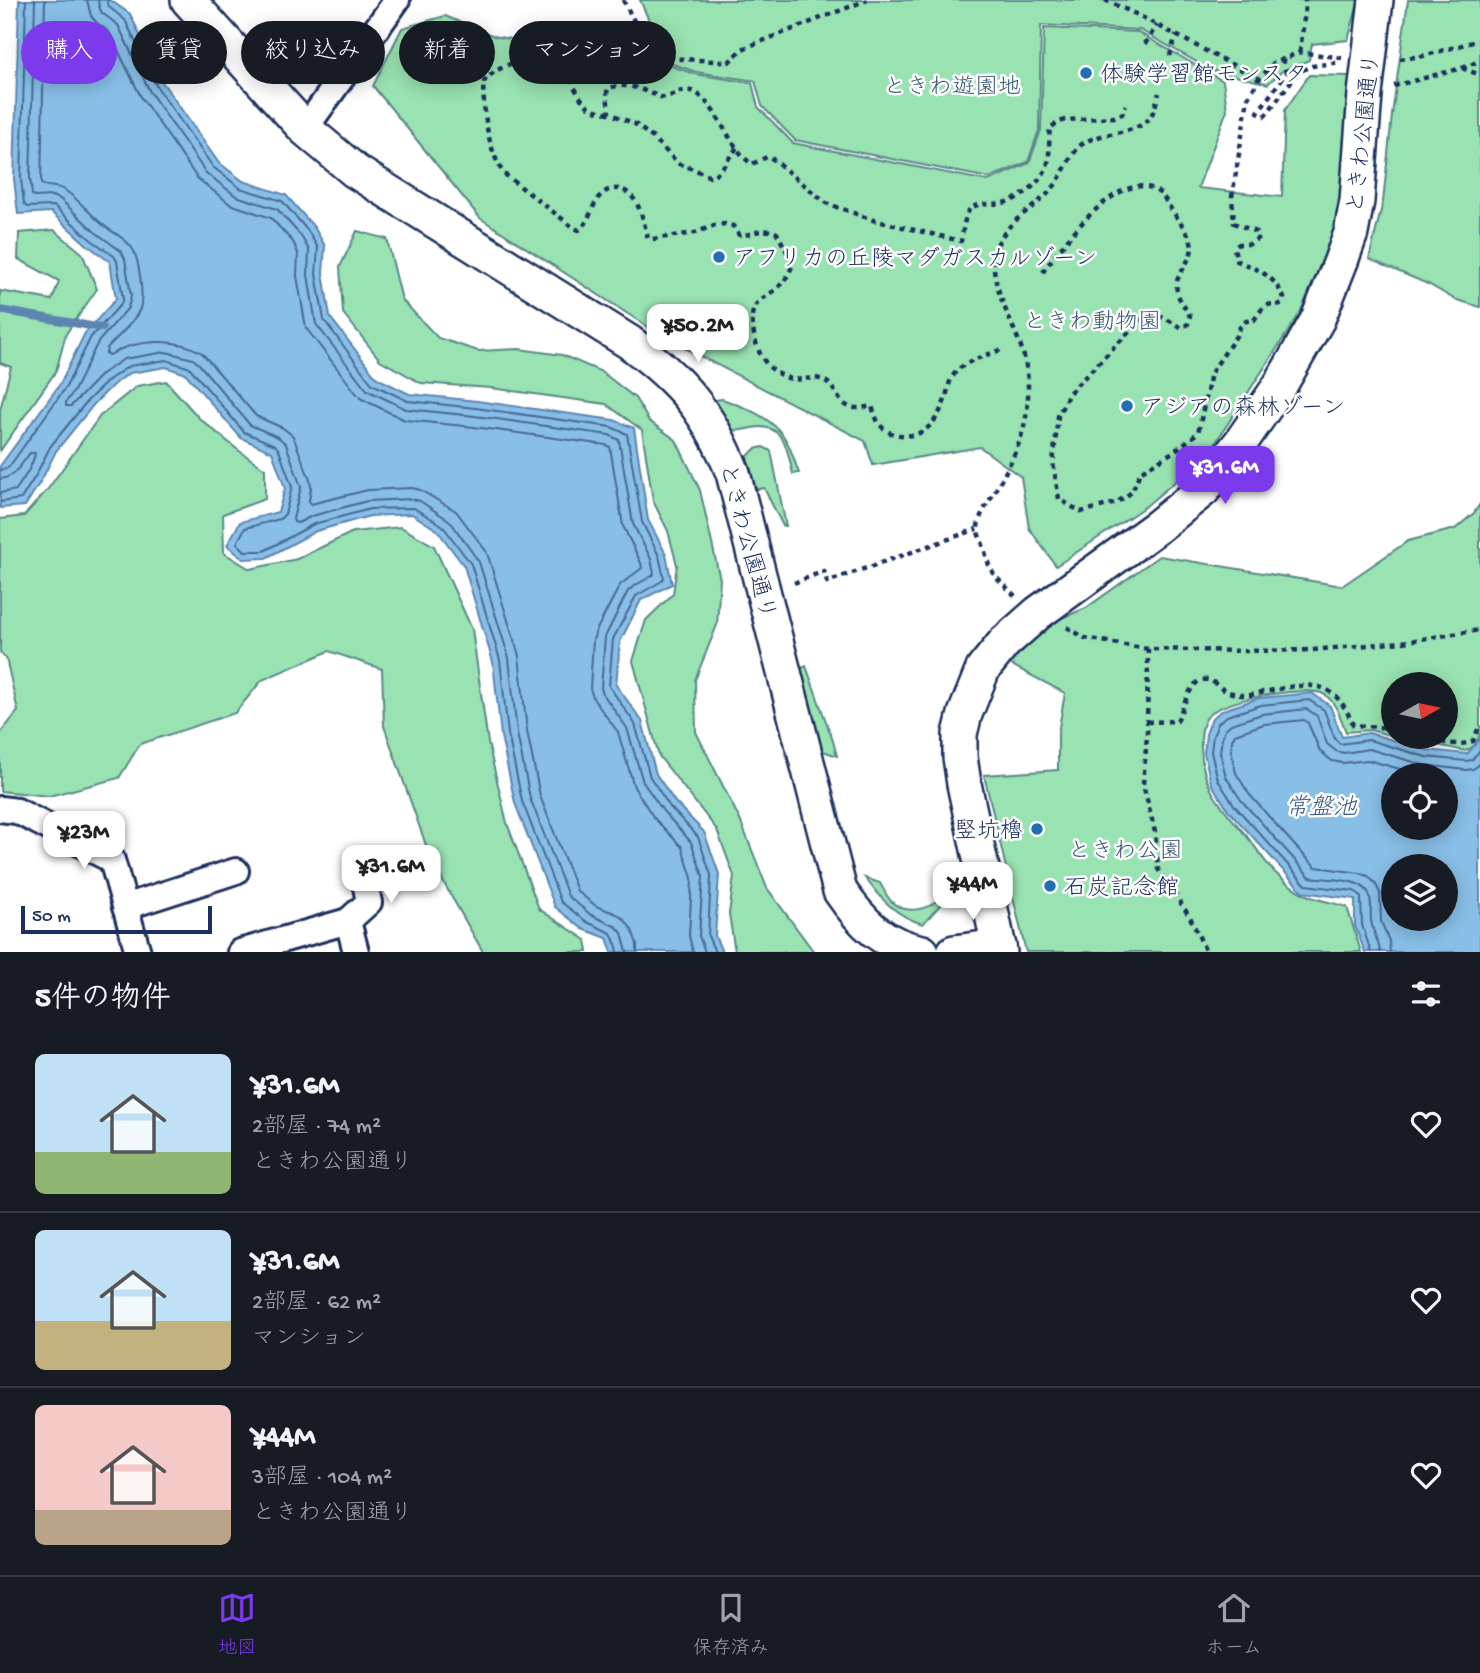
<!DOCTYPE html>
<html lang="ja">
<meta charset="utf-8">
<style>
:root{--surface:#171b24;--page:#242831;--text:#f1f3f6;--muted:#9ea1a6;--line:#363941;--accent:#7c3aed}
body{margin:0;font-family:"Gochi Hand","Klee One",sans-serif;background:var(--page);color:var(--text);height:100vh;display:flex;flex-direction:column;font-size:26px;white-space:nowrap}
*{box-sizing:border-box;margin:0}
p{font-size:23px;color:var(--muted)}
.icon{flex:none;width:38px;height:38px;fill:none;stroke:currentColor;stroke-width:2;stroke-linecap:round;stroke-linejoin:round}
.map{position:relative;height:952px;overflow:hidden}
.details{display:flex;flex-direction:column;background:var(--surface);flex:1}
.details>*{flex:none}
.top-card{position:absolute;left:21px;top:21px;width:700px;height:63px;display:flex;gap:14px}
.needle{width:46px;rotate:81deg}
.tools{position:absolute;left:1381px;top:672px;display:grid;gap:14px}
.tools a{display:grid;place-items:center;width:77px;height:77px;border-radius:50%;background:var(--surface);box-shadow:0 4px 18px #0003;font-size:35px}
.scale{position:absolute;left:21px;bottom:18px;width:191px;box-sizing:border-box;padding-left:7px;border:4px solid #1b2f5e;border-top:0;font-size:19px;line-height:24px;white-space:nowrap;color:#1b2f5e;-webkit-text-stroke:5px #fff;paint-order:stroke}
.price{position:absolute;translate:-50% -60px;padding:0 16px;border-radius:14px;background:#fff;color:#222;font-size:23px;line-height:46px;filter:drop-shadow(0 2px 4px #0008)}
.price::after{content:'';position:absolute;left:50%;top:42px;width:21px;height:16px;margin-left:-10px;background:inherit;clip-path:polygon(0 0,100% 0,50% 100%)}
.price.active{background:var(--accent);color:#fff}
ul{padding:0;list-style:none}
li{display:flex;align-items:center;gap:21px;height:175px;padding:0 35px}
li+li{border-top:2px solid var(--line)}
li span{display:grid;place-items:center;flex:none;width:196px;height:140px;border-radius:10px;color:#555}
li>.icon{margin-inline-start:auto}
span .icon{width:84px;height:84px;fill:#fffc;stroke-width:1}
li b{font-size:30px}
h2{display:flex;justify-content:space-between;align-items:center;height:84px;padding:0 35px;font-size:30px}
.pill{padding:0 24px;border-radius:32px;background:var(--surface);box-shadow:0 4px 18px #0003;font-size:24px;line-height:63px}
.pill.active{background:var(--accent);color:#fff}
.tab-bar{display:flex;justify-content:space-around;align-items:center;height:98px;border-top:2px solid var(--line);background:var(--surface);font-size:19px;color:var(--muted)}
.tab-bar a{display:grid;justify-items:center;gap:4px}
.tab-bar .active{color:var(--accent)}
.map>svg:first-child{display:block}
</style>
<div class="map">
<svg width="1480" height="952" viewBox="0 0 1480 952">
<rect width="100%" height="100%" fill="#fff"/>
<filter id="ink" filterUnits="userSpaceOnUse"><feTurbulence type="fractalNoise" baseFrequency=".0143" numOctaves="2"/><feDisplacementMap in="SourceGraphic" scale="14" xChannelSelector="R" yChannelSelector="G"/><feConvolveMatrix kernelMatrix="1 2 1 2 8 2 1 2 1" color-interpolation-filters="sRGB"/></filter>
<g filter="url(#ink)">
<g fill="#99e2b1" stroke="#5a8888" stroke-width="2">
<path d="M640 0H1359L1348 40 1312 44 1309 60 1282 71 1268 84 1211 70 1140 30 1041 25 1039 130 1028 162 989 178 795 140 762 106 755 81 696 72 638 52 655 34Z"/>
<path d="M1408 0H1480V307L1454 299 1430 285 1369 259 1383 202 1392 115Z"/>
<path d="M445 16 494 36 532 43 581 58 636 54 695 74 752 83 758 107 793 143 988 181 1029 163 1041 130 1044 28 1138 32 1223 81 1227 110 1198 188 1282 197 1285 110 1309 75 1350 76 1341 219 1300 313 1208 454 1146 506 1056 566 1029 528 1021 477 980 447 873 465 865 441 665 338 480 218 373 86 402 28Z"/>
<path d="M54 230 82 253 97 289 66 334 56 371 0 451V410L11 367 0 363V291L52 300 59 281 18 259 19 233Z"/>
<path d="M357 231 387 239 402 300 438 338 478 351 519 349 562 355 602 372 635 398 649 421 676 440 700 490 720 579 717 625 695 680 696 732 740 820 767 888 814 952H735L729 914 734 876 717 830 659 756 633 661 646 620 673 594 677 565 668 531 653 501 642 430 606 404 491 388 421 383 380 360 343 313 340 267Z"/>
<path d="M166 381 199 418 238 450 265 469V499L223 514 224 553 250 569 297 559 353 532 401 527 434 546 472 629 488 743 507 823 539 909 586 940 588 952H483L432 862 384 726 382 669 329 651 262 680 235 713 140 744 119 778 49 796 0 791V734L18 711 6 658 0 652V519L24 516 48 489 100 416 137 386Z"/>
<path d="M722 399C745 407 776 419 787 442 792 451 795 463 799 473L793 474C788 454 786 427 760 427 750 427 742 432 732 430L714 400Z"/>
<path d="M763 447 771 451 786 526H783L764 488 754 490 747 457 755 449Z"/>
<path d="M1480 504V735L1474 746 1465 751 1398 737H1446V684H1393V736L1370 730 1346 732C1341 719 1335 698 1321 693 1302 686 1220 700 1208 716 1201 724 1201 737 1201 747 1202 791 1223 807 1249 839 1259 851 1267 867 1279 876 1288 884 1300 893 1311 897 1322 901 1335 903 1347 907L1361 952H1026L984 775 1058 770V733L1065 693 1006 662 1038 628 1086 608 1159 556 1342 586 1408 541 1455 529 1474 513Z"/>
<path d="M806 666 833 741 837 756 820 750 800 669Z"/>
<path d="M865 878 880 883C884 890 887 898 893 903 905 914 929 911 940 897 940 897 944 888 944 887H947L942 903 923 924C896 916 882 900 865 878Z"/>
</g>
<g fill="#89bfe7" stroke="#5d85b0" stroke-width="2" fill-rule="evenodd">
<path d="M19 0H110L130 14 163 83 218 162 243 181 286 195 314 227 325 246 323 273 330 317 377 378 409 394 477 401 614 420 634 428 648 520 666 554 672 584 641 600 620 642 616 685 642 721 656 774 675 802 704 832 719 874 715 936 722 952H612L607 938 583 929 555 907 515 803 501 736 493 662 464 566 437 530 412 514 370 516 316 531 266 558 243 559 227 545 240 522 278 512 285 488 272 452 241 438 186 374 166 367 130 373 114 384 94 404 56 451 42 479 25 506 0 508V466L60 384 85 333 116 299 110 262 86 244 51 212 18 214 14 179Z"/>
<path d="M1312 693 1330 706 1342 737 1369 733 1427 750 1467 754 1480 739V952H1365L1355 926V899L1303 892 1228 810 1211 783 1204 753 1206 734 1212 718 1223 710 1259 698ZM1393 775H1446V828H1393ZM1393 866H1446V919H1393Z"/>
</g>
<g fill="none" stroke-linecap="round" stroke-linejoin="round">
<g stroke="#476995" stroke-width="2">
<path d="M35 0 30 178 32 195 35 197 52 196 60 199 95 232 121 251 125 259 131 296 128 308 98 342 74 391 66 402V406H71L103 373 124 359 166 352 193 359 199 364 250 425 278 437 286 444 301 487 293 519 294 522 298 523 312 516 367 501 412 499 420 501 450 521 479 562 509 658 517 733 530 798 568 896 591 915 617 927 622 933 627 952"/>
<path d="M45 0 41 184C48 188 58 185 66 191 79 200 90 214 102 224 111 232 125 237 132 248 139 258 145 299 139 311 132 325 117 337 107 348L106 353 110 355C135 339 177 337 202 353L256 416 283 428 293 436 310 480 311 488 309 501 311 504 368 490 412 488 420 490 456 511 486 551 489 559 519 656 527 731 540 796 577 891 596 906 617 914 624 919 632 930 637 944V952"/>
<path d="M87 0 91 16 96 22 109 32 141 97 197 178 230 204 271 218 293 242 298 253 297 276 306 328 360 398 405 420 474 427 606 445 610 447 623 526 641 563 642 568 620 585 596 631 593 640 590 689 594 700 618 732 634 787 654 818 682 847 692 878 689 936 693 952"/>
<path d="M98 0 99 7 102 13 118 25 150 92 206 173 236 196 277 209 301 236 309 250 308 275 316 324 367 390 406 409 475 416 609 435 619 440 633 524 651 559 654 574 652 576 634 586 628 591 605 637 601 688 603 694 627 728 643 782 663 811 691 842 703 876 699 936 705 952"/>
<path d="M107 0 109 7 125 20 157 87 213 167 240 188 282 201 308 231 318 248 316 274 324 320 372 384 408 401 476 408 611 427 627 434 642 522 659 556 664 578 662 581 636 596 613 639 609 686 635 724 650 777 670 807 698 837 711 875 708 936 715 952"/>
<path d="M0 470 5 469 9 467 66 387 91 337 121 304 123 299 117 261 114 256 90 239 54 206 27 207 24 204 21 179 26 0"/>
<path d="M0 479C15 478 21 464 30 453H35C33 466 23 479 16 490L0 493"/>
<path d="M0 502 21 499 36 475 50 447 88 400 110 379 129 366 166 360 190 368 244 432 275 445 279 450 292 487 285 514 280 519 245 528 237 543 245 551H264L314 524 370 509 414 508 442 525 471 564 500 660 508 734 522 801 561 902 587 922 611 933 617 947 618 952"/>
<path d="M1371 952 1362 925 1361 898 1359 894 1354 891 1306 885 1234 805 1218 780 1211 752 1213 736 1218 723 1227 716 1261 705 1309 700 1324 710 1335 739 1340 744 1369 740 1426 757 1466 761 1472 760 1480 750"/>
<path d="M1380 952C1379 941 1372 931 1371 920 1370 912 1372 905 1370 897 1366 877 1327 880 1310 877L1241 800 1226 777 1220 752 1222 738 1225 729 1231 724 1262 714 1307 709 1317 716 1327 744 1336 751 1344 753 1369 749 1424 765 1466 770 1473 769 1480 764"/>
<path d="M1390 952 1389 941 1381 921 1380 893 1375 883 1368 876 1360 873 1316 867 1296 847 1249 794 1236 773 1231 751 1232 740 1235 734 1264 724 1304 720 1308 723 1320 751 1332 761 1343 763 1368 760 1421 775"/>
</g>
<path stroke="#5d85b0" stroke-width="8" d="M0 310 102 328"/>
<defs>
<g id="street">
<path d="M305 129 397 0"/>
<path d="M0 809 17 811 112 860 138 952"/>
<path d="M125 907 236 871"/>
<path d="M348 921 369 902 362 867"/>
<path d="M240 952 348 921 356 952"/>
</g>
<g id="secondary">
<path d="M188 0 305 129 355 171 629 342C681 380 709 412 733 473L840 891C862 923 882 944 922 952"/>
<path d="M954 952 999 946"/>
<path d="M1000 952 964 784 960 757V734L965 714 983 669 1004 643 1038 613 1157 527 1203 490 1241 442 1279 387 1318 319 1341 261 1351 233 1357 201 1365 94 1376 0"/>
</g>
</defs>
<use href="#street" stroke="#1b2f5e" stroke-width="30"/>
<use href="#secondary" stroke="#1b2f5e" stroke-width="38"/>
<g stroke="#1b2f5e" stroke-width="4.5" stroke-dasharray="5 5" stroke-linecap="butt">
<path d="M623 0 653 57 729 62 742 49 867 0"/>
<path d="M1105 0 1140 16 1259 79"/>
<path d="M1145 44 1157 25"/>
<path d="M1300 52 1305 10V0"/>
<path d="M1170 56 1176 35"/>
<path d="M1283 59 1286 73 1258 112 1265 116 1298 72 1312 66 1341 62"/>
<path d="M1400 59 1423 56 1480 40"/>
<path d="M1462 68 1480 75"/>
<path d="M1394 86 1462 68 1480 61"/>
<path d="M609 113C604 112 597 111 593 109 581 104 576 89 570 79 557 59 529 56 510 64 499 69 490 73 483 83 484 114 487 146 503 173L574 228 579 230C590 222 591 207 599 197 603 193 608 189 613 189 638 186 643 221 648 238L652 239 695 233 715 225 725 224 733 226 739 235C754 236 758 226 777 233L793 263C789 276 782 286 771 293 765 298 758 300 755 307 751 313 752 321 753 328 756 350 764 370 788 378 798 382 809 376 820 379 838 383 834 406 855 408 861 408 866 407 872 406 876 419 880 431 895 434 924 441 937 422 946 397 948 390 949 381 953 376 962 361 985 356 1001 350"/>
<path d="M737 148C727 158 724 171 710 177L696 170 679 164 653 138 635 124 609 113 607 92 609 88C623 83 636 87 650 93 651 93 660 97 660 97 672 99 679 88 691 91 714 97 729 149 752 164L769 156 826 203 873 220 961 241C963 232 964 216 970 209 977 202 993 205 1002 203 1019 201 1041 183 1047 166 1051 154 1048 141 1050 128L1057 123 1065 120 1115 117 1122 114 1126 105"/>
<path d="M1043 272C1061 246 1121 164 1158 192 1164 196 1167 203 1171 209 1178 220 1191 234 1192 247 1192 252 1189 258 1187 262 1184 268 1179 275 1177 281 1174 295 1184 305 1190 316L1188 324 1181 328C1166 319 1161 312 1142 319L1069 393 1058 416 1053 463 1059 499 1081 512 1116 503 1132 492 1140 472 1173 452 1198 433 1211 373 1236 336 1240 327 1246 321 1254 320C1258 315 1262 307 1268 305 1274 303 1277 306 1283 303L1284 298C1274 275 1259 270 1237 261L1234 248 1239 244H1250L1258 238 1256 232 1234 223 1232 197 1248 98 1259 79 1274 63 1300 52 1342 58"/>
<path d="M794 583 824 571 827 582 977 529"/>
<path d="M1015 596C1007 587 995 578 990 568 987 560 985 551 982 542 980 538 977 532 978 527 979 514 990 501 996 489 1015 456 1029 428 1028 389 1028 375 1026 361 1021 347 1011 318 982 272 999 241 1013 216 1035 209 1052 189 1063 176 1068 157 1081 145 1101 129 1141 137 1152 114 1155 108 1157 100 1159 93"/>
<path d="M1067 627 1085 638 1148 649 1244 651 1312 650 1402 642 1480 630"/>
<path d="M1148 649 1147 736 1143 784 1155 832 1158 869 1190 917 1206 952"/>
<path d="M1147 722 1177 721C1182 711 1190 682 1202 680 1212 678 1218 687 1226 691 1232 693 1242 696 1248 695 1255 695 1262 692 1269 691 1312 682 1335 679 1353 725L1379 727 1393 730"/>
<path d="M1422 737C1439 741 1456 748 1473 741L1480 725"/>
</g>
<use href="#street" stroke="#fff" stroke-width="24"/>
<use href="#secondary" stroke="#fff" stroke-width="33"/>
</g>
</g>
<g fill="#1f6fb2" stroke="#fff" stroke-width="2.5">
<circle cx="1086" cy="73" r="7"/>
<circle cx="719" cy="257" r="7"/>
<circle cx="1127" cy="406" r="7"/>
<circle cx="1037" cy="829" r="7"/>
<circle cx="1050" cy="886" r="7"/>
</g>
<g text-anchor="middle" stroke-width="5" stroke-linejoin="round" paint-order="stroke">
<g font-size="23" fill="#1b2f5e" stroke="#fff" text-anchor="start">
<text x="1100" y="81">体験学習館モンスタ</text>
<text x="733" y="265">アフリカの丘陵マダガスカルゾーン</text>
<text x="1141" y="414">アジアの森林ゾーン</text>
<text x="1023" y="837" text-anchor="end">竪坑櫓</text>
<text x="1064" y="894">石炭記念館</text>
</g>
<g font-size="23" fill="#3a5c73" stroke="#fff">
<text x="952" y="93">ときわ遊園地</text>
<text x="1092" y="328">ときわ動物園</text>
<text x="1125" y="857">ときわ公園</text>
</g>
<g font-size="23" fill="#1b2f5e" stroke="#fff">
<text transform="translate(1362 133) rotate(-84)" y="8">ときわ公園通り</text>
<text transform="translate(749 541) rotate(75)" y="8">ときわ公園通り</text>
</g>
<g font-size="24" font-style="italic" fill="#3c5a87" stroke="#fff">
<text x="1321" y="814">常盤池</text>
</g>
</g>
</svg>
<div class="tools">
<a><svg class="needle" viewBox="-14 -14 28 28"><path d="M0-13l5 13h-10z" fill="#e53935"/><path d="M0 13l5-13h-10z" fill="#9ea1a6"/></svg></a>
<a><svg class="icon" aria-label="locate" viewBox="0 0 24 24"><circle cx="12" cy="12" r="6"/><path d="M12 2v4M12 18v4M2 12h4M18 12h4"/></svg></a>
<a><svg class="icon" aria-label="layers" viewBox="0 0 24 24"><path d="M12 4l9 5-9 5-9-5zM3 14l9 5 9-5"/></svg></a>
</div>
<div class="scale">50 m</div>
<b class="price" style="left:698px;top:364px">¥50.2M</b>
<b class="price active" style="left:1225px;top:506px">¥31.6M</b>
<b class="price" style="left:84px;top:871px">¥23M</b>
<b class="price" style="left:391px;top:905px">¥31.6M</b>
<b class="price" style="left:973px;top:922px">¥44M</b>
<div class="top-card">
<a class="pill active">購入</a>
<a class="pill">賃貸</a>
<a class="pill">絞り込み</a>
<a class="pill">新着</a>
<a class="pill">マンション</a>
</div>
</div>
<section class="details">
<h2>5件の物件<svg class="icon" aria-label="filters" viewBox="0 0 24 24"><path d="M4 7h16M4 17h16"/><circle cx="9" cy="7" r="2"/><circle cx="15" cy="17" r="2"/></svg></h2>
<ul>
<li><span style="background:linear-gradient(#bfe0f5 70%,#8fb573 0)"><svg class="icon" aria-label="home" viewBox="0 0 24 24"><path d="M3 11l9-7 9 7M6 9v11h12V9"/></svg></span><div><b>¥31.6M</b><p>2部屋 · 74 m²</p><p>ときわ公園通り</p></div><svg class="icon" aria-label="heart" viewBox="0 0 24 24"><path d="M12 20l-8-8c-3-5 5-10 8-4 3-6 11-1 8 4z"/></svg></li>
<li><span style="background:linear-gradient(#bfe0f5 65%,#c2b280 0)"><svg class="icon" aria-label="home" viewBox="0 0 24 24"><path d="M3 11l9-7 9 7M6 9v11h12V9"/></svg></span><div><b>¥31.6M</b><p>2部屋 · 62 m²</p><p>マンション</p></div><svg class="icon" aria-label="heart" viewBox="0 0 24 24"><path d="M12 20l-8-8c-3-5 5-10 8-4 3-6 11-1 8 4z"/></svg></li>
<li><span style="background:linear-gradient(#f6c9c9 75%,#b9a48a 0)"><svg class="icon" aria-label="home" viewBox="0 0 24 24"><path d="M3 11l9-7 9 7M6 9v11h12V9"/></svg></span><div><b>¥44M</b><p>3部屋 · 104 m²</p><p>ときわ公園通り</p></div><svg class="icon" aria-label="heart" viewBox="0 0 24 24"><path d="M12 20l-8-8c-3-5 5-10 8-4 3-6 11-1 8 4z"/></svg></li>
</ul>
</section>
<nav class="tab-bar">
<a class="active"><svg class="icon" aria-label="map" viewBox="0 0 24 24"><path d="M3 6l6-2 6 2 6-2v14l-6 2-6-2-6 2zM9 4v14M15 6v14"/></svg>地図</a>
<a><svg class="icon" aria-label="saved" viewBox="0 0 24 24"><path d="M7 4h10v16l-5-4-5 4z"/></svg>保存済み</a>
<a><svg class="icon" aria-label="home" viewBox="0 0 24 24"><path d="M3 11l9-7 9 7M6 9v11h12V9"/></svg>ホーム</a>
</nav>
